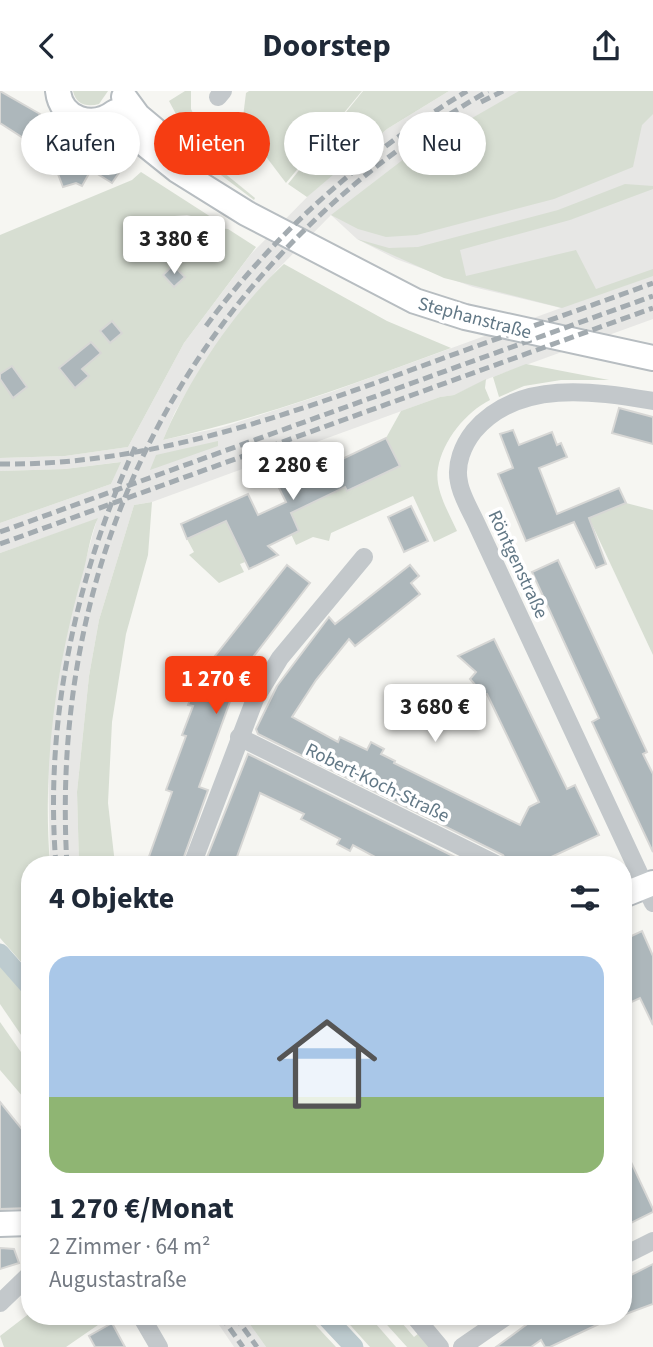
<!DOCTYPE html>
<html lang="de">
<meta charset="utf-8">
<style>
:root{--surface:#fff;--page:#f6f6f7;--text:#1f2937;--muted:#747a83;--accent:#f63d12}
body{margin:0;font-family:"Source Sans 3",sans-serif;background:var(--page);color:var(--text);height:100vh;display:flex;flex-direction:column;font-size:26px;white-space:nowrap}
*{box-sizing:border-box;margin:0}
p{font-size:23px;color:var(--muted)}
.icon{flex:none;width:38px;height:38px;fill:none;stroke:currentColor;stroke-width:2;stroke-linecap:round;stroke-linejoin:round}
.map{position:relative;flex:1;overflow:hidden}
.drawer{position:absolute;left:21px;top:765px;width:611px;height:469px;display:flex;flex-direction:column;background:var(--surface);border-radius:28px;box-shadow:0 4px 10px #0003}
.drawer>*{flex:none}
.banner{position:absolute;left:21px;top:21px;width:612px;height:63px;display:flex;gap:14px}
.price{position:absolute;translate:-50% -60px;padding:0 16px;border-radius:7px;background:#fff;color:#222;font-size:23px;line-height:46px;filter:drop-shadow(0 2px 4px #0008)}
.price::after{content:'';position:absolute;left:50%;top:42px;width:21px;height:16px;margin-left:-10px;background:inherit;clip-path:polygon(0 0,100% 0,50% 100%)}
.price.current{background:var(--accent);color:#fff}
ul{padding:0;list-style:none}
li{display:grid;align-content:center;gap:14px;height:371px;padding:0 28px}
li span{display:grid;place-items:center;height:217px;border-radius:21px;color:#555}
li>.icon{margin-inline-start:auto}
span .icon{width:126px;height:126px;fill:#fffc;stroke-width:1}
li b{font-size:30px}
h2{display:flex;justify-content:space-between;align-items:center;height:84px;padding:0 28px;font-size:30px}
.pill{padding:0 24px;border-radius:32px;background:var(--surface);box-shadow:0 4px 10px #0003;font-size:24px;line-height:63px}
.pill.current{background:var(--accent);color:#fff}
header{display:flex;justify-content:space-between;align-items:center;height:91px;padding:0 28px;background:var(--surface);font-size:32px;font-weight:700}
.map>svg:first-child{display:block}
</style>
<header><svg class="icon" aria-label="back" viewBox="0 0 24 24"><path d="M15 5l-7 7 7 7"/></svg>Doorstep<svg class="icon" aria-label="share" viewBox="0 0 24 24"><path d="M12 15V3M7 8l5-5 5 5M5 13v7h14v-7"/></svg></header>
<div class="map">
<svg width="653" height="1256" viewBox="0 0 653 1256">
<rect width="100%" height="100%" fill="#f6f6f2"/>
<g fill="#e7e7e5" fill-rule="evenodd">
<path d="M449 0H653V228L490 287 454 304 440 306 152 411 134 414 99 529 89 585 77 701 79 773H50L48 676 53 618 68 532 97 428 0 462V432L111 393 120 371 65 378 0 380V367L65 365 128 356 184 252 251 163 314 99 387 38ZM331 124 357 148 396 168 473 196 561 217 331 301 223 336 163 349 175 321 207 267 276 180Z"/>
<path d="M213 1225H244L266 1256H234Z"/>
</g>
<g fill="#d7ded2">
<path d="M73 0H108L99 13C87 16 76 14 73 0Z"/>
<path d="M185 0H191V18L196 28 245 76 238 77 177 25 169 10Z"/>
<path d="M249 0H362L286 92 242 34 246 2Z"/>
<path d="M363 0H449L387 38 307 106 288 93Z"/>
<path d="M519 0H653V23L642 34 633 76 554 108 417 144 386 146 358 138 331 124 413 61Z"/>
<path d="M196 59 255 107 254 109 193 63Z"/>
<path d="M141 81 211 126 207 129 187 124 162 126 166 132 228 138 256 156 184 252 128 356 65 365 0 367V144L132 89Z"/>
<path d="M625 93 653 95V98L570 129 460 159 466 185 576 159 596 198 653 178V185L562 217 444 187 357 148 389 157 418 156 558 119Z"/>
<path d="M284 173 387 230 451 257C356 292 262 327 163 349 188 289 235 218 284 173Z"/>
<path d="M526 273 609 289H561L524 295 499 306 493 286Z"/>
<path d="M486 288 485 297 490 309C466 321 443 349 438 377 434 398 449 422 457 440L434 451 413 405 331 442 329 450 313 446 296 454 291 443 299 439 291 422 345 396 347 400 399 376 386 347 401 320 440 306 454 304Z"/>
<path d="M218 350V355L150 379 156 364Z"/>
<path d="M121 371 111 393 0 432V380L65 378Z"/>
<path d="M152 411 148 464 126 543 112 631 108 712 115 773H79L77 701 89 585 99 529 134 414Z"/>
<path d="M626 412 653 419V564L589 427Z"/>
<path d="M98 427C91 441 88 462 84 478 56 574 42 673 50 773L30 774V881L0 847V462Z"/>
<path d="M226 430 245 471 240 473 244 481 219 492 189 464 194 461 187 448Z"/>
<path d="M0 875 30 908V957L0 913Z"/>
<path d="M0 931 30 974V1014L0 979Z"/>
<path d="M30 1222V1225H111L66 1256H4L0 1245Z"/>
<path d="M244 1225H307L336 1256H266Z"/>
<path d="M342 1225H369L396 1256H370Z"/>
<path d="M379 1225H396L414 1246 419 1242 431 1256H407Z"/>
</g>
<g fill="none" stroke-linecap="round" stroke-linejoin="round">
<g stroke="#bdcbcf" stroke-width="19">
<path d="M0 862 30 896"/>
<path d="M325 1225 354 1256"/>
</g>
</g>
<g fill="#adb7bb" stroke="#d7d7d5" stroke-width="2">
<path d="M0 0 40 23 33 35 65 54 72 44 123 76 112 92 91 79 82 95 76 92 63 96 51 65 0 32Z"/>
<path d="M173 174 185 186 174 196 163 184Z"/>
<path d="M112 230 122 242 110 252 100 240Z"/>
<path d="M91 251 101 262 82 278 89 285 75 297 59 277Z"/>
<path d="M12 275 27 296 13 307 0 288V283Z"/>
<path d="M619 317 653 326V353L612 342Z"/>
<path d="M513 339 519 354 552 341 557 354 561 352 567 366 539 377 557 423 619 397 626 412 589 427 606 473 596 477 574 431 526 450 498 383 513 377 500 343Z"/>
<path d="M386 347 400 375 347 400 345 396 291 422 299 440 268 455 278 464 249 478 226 430 187 448 181 433 248 403 258 424 286 411 277 393 331 368 334 372Z"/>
<path d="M411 415 428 450 404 461 388 426Z"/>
<path d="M558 469 647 661 643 663 653 683V761L592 631 599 627 532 481Z"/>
<path d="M287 474 310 492 240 583 199 696 208 699 181 774H146L172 701 166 699 186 645 182 644 193 615 188 614 203 573 207 575Z"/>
<path d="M410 474 419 485 411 492 420 503 355 555 349 548 316 589 292 626 338 651 340 646 367 659 371 651 384 658 381 663 395 670 394 672 520 734 529 716 539 711 487 603 484 604 470 588 476 581 458 565 494 548 567 698 575 694 599 744 534 774H509L503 764 258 643 256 638 277 595 329 526 335 533Z"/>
<path d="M248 663 471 774H390L353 754 350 760 337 753 340 748 301 728 304 723 260 702 234 774H204Z"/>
<path d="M642 840 653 865V934L640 907 623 915V849Z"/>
<path d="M0 1011 30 1048V1117L0 1118Z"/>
<path d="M623 1054 653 1118V1121L623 1136Z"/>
<path d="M0 1157 14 1158 19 1172 0 1178Z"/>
<path d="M653 1173V1213L623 1224V1188Z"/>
<path d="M538 1225H616L550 1256H545L541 1249 531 1256H496Z"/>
<path d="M112 1232 125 1256H95L89 1245Z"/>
</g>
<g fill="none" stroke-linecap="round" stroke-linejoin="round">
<defs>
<g id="secondary">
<path d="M58 0C61 29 93 38 115 21"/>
<path d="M124 6 138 25 181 61"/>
<path d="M102 29 126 38 177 79 246 122 415 210 465 226 653 267"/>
<path d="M623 804 653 792"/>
<path d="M0 1133 30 1132"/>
</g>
</defs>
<use href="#secondary" stroke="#b7bdc1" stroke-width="28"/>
<g stroke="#c3c8cb" stroke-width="18">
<path d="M218 6 223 0"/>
<path d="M653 310C594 300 518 288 474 340 463 354 455 373 459 391 461 405 472 422 478 436L653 812"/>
<path d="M239 646 498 774"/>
<path d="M192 774 255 608 280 567 364 466"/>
<path d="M623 1165 653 1150"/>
<path d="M0 1212 30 1183"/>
<path d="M141 1225 159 1256"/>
<path d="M414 1225 440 1256"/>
<path d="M462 1256 507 1225"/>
</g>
<use href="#secondary" stroke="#fff" stroke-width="24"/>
<g stroke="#a3abb0" stroke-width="5" stroke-dasharray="10 5" stroke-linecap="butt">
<path d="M481 11 503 0"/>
<path d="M206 235C277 139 366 62 467 0"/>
<path d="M0 373C151 375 293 322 433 271 506 244 580 219 653 192"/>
<path d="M0 441 653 205"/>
<path d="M0 453 653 217"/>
<path d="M56 774C44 629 76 483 137 352"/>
<path d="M67 774C47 445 204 164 488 0"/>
<path d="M221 1225 243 1256"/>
<path d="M235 1225 257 1256"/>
</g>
</g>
<g text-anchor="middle" stroke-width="7" stroke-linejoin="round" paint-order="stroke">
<g font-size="19" fill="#627886" stroke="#fff">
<text transform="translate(475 226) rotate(15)" y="7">Stephanstraße</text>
<text transform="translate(519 473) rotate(65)" y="7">Röntgenstraße</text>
<text transform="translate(378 691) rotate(26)" y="7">Robert-Koch-Straße</text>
</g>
</g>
</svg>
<b class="price" style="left:174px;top:185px">3 380 €</b>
<b class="price" style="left:293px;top:411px">2 280 €</b>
<b class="price current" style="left:216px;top:625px">1 270 €</b>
<b class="price" style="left:435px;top:653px">3 680 €</b>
<div class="banner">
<a class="pill">Kaufen</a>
<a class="pill current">Mieten</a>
<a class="pill">Filter</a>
<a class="pill">Neu</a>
</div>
<section class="drawer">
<h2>4 Objekte<svg class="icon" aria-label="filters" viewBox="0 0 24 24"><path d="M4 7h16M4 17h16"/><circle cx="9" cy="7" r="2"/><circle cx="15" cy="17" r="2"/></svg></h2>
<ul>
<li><span style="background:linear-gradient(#a9c7e8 65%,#8fb573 0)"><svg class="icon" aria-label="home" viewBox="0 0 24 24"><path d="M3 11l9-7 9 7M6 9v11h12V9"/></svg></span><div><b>1 270 €/Monat</b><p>2 Zimmer · 64 m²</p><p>Augustastraße</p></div></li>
</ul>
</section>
</div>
